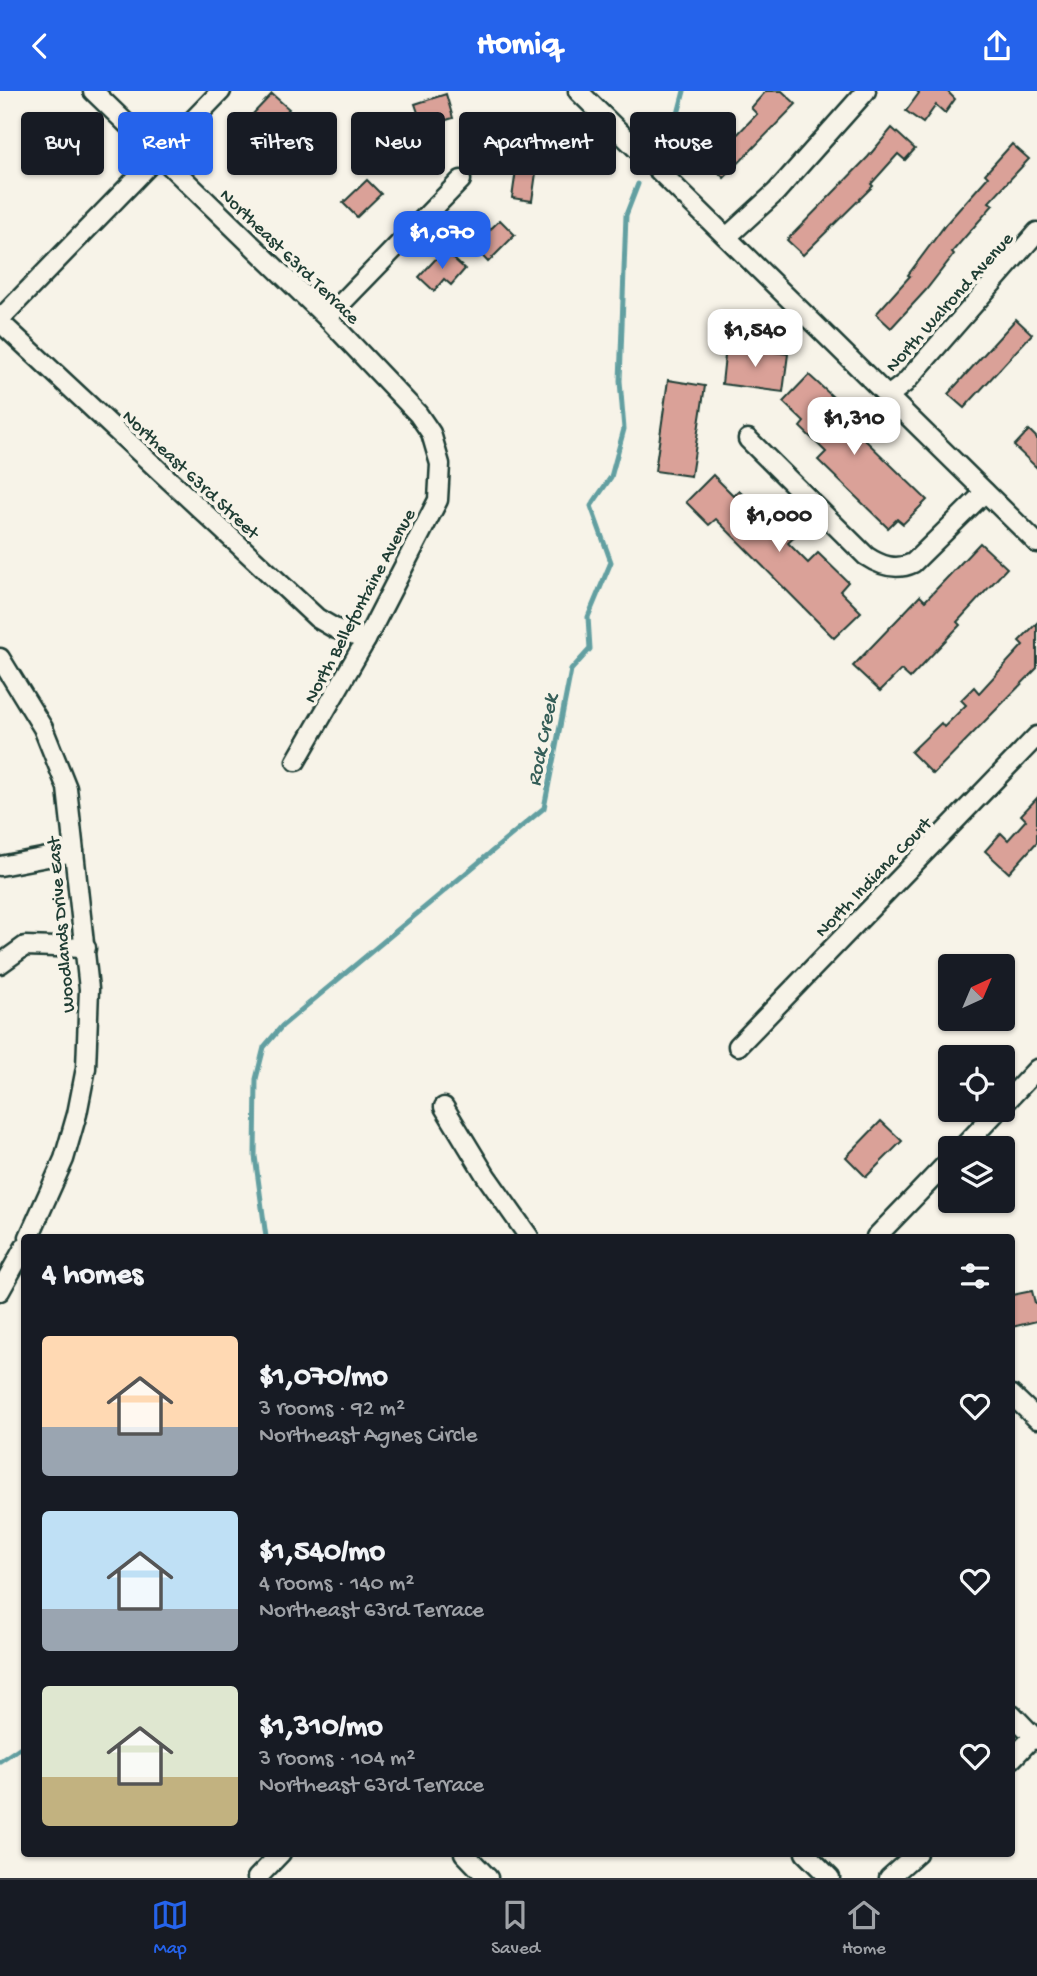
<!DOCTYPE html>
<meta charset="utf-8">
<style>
:root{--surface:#171b24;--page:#242831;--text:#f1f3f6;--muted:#9ea1a6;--line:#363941;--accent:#2563eb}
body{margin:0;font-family:"Gochi Hand",sans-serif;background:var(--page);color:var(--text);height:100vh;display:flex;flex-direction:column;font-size:26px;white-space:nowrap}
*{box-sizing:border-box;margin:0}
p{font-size:23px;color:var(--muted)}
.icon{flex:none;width:38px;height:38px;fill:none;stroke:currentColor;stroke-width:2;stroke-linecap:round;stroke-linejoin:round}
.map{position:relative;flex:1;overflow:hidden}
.details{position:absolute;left:21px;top:1143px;width:994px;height:623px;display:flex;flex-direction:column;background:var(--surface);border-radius:7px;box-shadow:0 2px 5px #0004}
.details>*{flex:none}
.guide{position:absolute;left:21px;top:21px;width:996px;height:63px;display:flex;gap:14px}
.needle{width:46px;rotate:44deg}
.controls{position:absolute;left:938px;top:863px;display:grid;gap:14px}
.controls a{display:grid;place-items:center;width:77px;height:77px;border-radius:7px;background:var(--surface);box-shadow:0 2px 5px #0004;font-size:35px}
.price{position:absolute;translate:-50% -60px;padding:0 16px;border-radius:14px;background:#fff;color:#222;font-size:23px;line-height:46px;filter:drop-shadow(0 2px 4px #0008)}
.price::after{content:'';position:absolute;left:50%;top:42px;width:21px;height:16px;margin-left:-10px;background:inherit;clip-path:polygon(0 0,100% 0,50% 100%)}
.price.selected{background:var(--accent);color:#fff}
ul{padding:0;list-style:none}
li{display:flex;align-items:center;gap:21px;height:175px;padding:0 21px}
li span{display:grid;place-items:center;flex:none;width:196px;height:140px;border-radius:7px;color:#555}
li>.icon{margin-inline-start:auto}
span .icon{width:84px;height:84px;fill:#fffc;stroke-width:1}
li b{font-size:30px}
h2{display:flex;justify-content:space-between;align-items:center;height:84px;padding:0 21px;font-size:30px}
.chip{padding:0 24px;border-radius:7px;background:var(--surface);box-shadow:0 2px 5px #0004;font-size:24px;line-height:63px}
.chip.selected{background:var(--accent);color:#fff}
header{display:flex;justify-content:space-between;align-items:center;height:91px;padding:0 21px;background:var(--accent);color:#fff;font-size:32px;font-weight:700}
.tabs{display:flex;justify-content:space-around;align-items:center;height:98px;border-top:2px solid var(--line);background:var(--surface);font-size:19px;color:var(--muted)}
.tabs a{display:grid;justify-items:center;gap:4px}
.tabs .selected{color:var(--accent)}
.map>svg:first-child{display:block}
</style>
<header><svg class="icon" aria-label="back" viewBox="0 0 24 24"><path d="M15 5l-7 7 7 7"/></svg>Homiq<svg class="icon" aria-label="share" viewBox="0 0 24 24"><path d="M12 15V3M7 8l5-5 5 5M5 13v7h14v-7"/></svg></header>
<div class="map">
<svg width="1037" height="1787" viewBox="0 0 1037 1787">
<rect width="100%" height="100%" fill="#f7f3e8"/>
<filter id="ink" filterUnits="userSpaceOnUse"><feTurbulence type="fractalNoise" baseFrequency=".0143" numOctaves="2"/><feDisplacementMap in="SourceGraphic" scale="14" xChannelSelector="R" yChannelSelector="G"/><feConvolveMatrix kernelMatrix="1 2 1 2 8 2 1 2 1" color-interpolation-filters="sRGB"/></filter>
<g filter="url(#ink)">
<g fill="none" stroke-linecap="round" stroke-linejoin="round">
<g stroke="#629fa1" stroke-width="5">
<path d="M664 56 678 23 684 0"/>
<path d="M266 1146 255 1065 256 988 264 956 282 935 544 717 571 579 590 558 588 526 611 471 591 415 611 386 624 338 620 290 626 124 638 93"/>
<path d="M0 1670 24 1654"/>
</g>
</g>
<g fill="#daa198" stroke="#1f3d34" stroke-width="2">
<path d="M766 0H782L796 13 724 87 709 72 717 63 710 57 720 47 727 54 757 23 751 17Z"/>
<path d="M917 0H947L955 8 945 22 936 14 923 32 906 20 919 2Z"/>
<path d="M272 3 289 18 277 31 282 36 272 48 249 27Z"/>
<path d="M446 3 453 27 423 36 415 13Z"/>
<path d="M491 26 509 36 501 50 483 40Z"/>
<path d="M892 37 915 58 905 69 898 63 871 93 873 95 803 164 787 149 868 66Z"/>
<path d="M1012 53 1029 68 989 111 993 114 952 161 954 163 926 199 891 237 876 223 910 185 908 184 946 133 988 86 985 83Z"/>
<path d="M517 72 537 75 532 110 512 107Z"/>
<path d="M367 89 381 103 357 126 343 112Z"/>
<path d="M500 129 515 144 488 171 473 155Z"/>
<path d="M444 159 465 178 451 194 444 188 434 200 419 186Z"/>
<path d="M1016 228 1032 243 964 317 948 303Z"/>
<path d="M726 255 788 263 783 301 722 293Z"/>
<path d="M809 284 833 306 827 312 927 409 903 433 897 428 888 437 818 369 826 361 800 336 804 331 783 311Z"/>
<path d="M668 289 705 295 691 385 655 380Z"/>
<path d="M1029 339 1037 347V377L1014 355Z"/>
<path d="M713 384 734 405 739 400 764 425 773 416 799 442 788 452 808 472 818 462 848 491 840 500 861 521 834 547 716 428 709 434 686 411Z"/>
<path d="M980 452 1007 477 957 531 960 534 910 587 901 579 880 600 853 575 920 505 925 510Z"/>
<path d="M1037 532V577L933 683 911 661 941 632 944 636 966 614 961 609 974 596 979 602 1023 554 1019 550Z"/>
<path d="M1037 707V751L1009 782 985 760 1001 742 1008 749 1026 729 1021 724Z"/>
<path d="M881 1030 902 1050 866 1086 846 1066Z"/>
<path d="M1032 1200 1035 1212H1037V1230L1012 1236V1204Z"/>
</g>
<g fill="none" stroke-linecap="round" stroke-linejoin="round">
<defs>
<g id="minor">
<path d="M93 0 327 227 418 323 431 342 440 373 438 409 366 549 296 670"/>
<path d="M578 0 1037 452"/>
<path d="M727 146 776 101 866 0"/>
<path d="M327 227 461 89"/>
<path d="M0 228 221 0"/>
<path d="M0 231 317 527 336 538 366 549"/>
<path d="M888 305 905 292 1037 141"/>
<path d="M748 348 866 465C881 475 896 480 913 472L985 401"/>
<path d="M0 567 43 637 67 697 89 898 86 977 77 1023 64 1068 29 1146"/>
<path d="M0 775 74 761"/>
<path d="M0 873 25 855 86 857"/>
<path d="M738 955 1037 645"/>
<path d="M1003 1014 1037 978"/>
<path d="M444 1016 486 1085 529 1146"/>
<path d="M962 1057 999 1018"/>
<path d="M876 1146 950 1069"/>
<path d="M0 1200 24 1157"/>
<path d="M1012 1304 1037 1328"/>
<path d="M1012 1623 1037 1649"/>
<path d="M1012 1668 1034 1645"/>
<path d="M464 1762 488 1787"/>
<path d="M805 1762 830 1787"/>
<path d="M257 1787 281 1762"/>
<path d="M889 1787 917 1762"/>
</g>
</defs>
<use href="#minor" stroke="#1f3d34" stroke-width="23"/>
<use href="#minor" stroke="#f7f3e8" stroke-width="18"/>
</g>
</g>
<g text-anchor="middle" stroke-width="7" stroke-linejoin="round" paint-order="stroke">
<g font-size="19" fill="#1f3d34" stroke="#f7f3e8">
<text transform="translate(291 164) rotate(44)" y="7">Northeast 63rd Terrace</text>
<text transform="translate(948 210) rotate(-48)" y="7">North Walrond Avenue</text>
<text transform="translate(192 382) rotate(43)" y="7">Northeast 63rd Street</text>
<text transform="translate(358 514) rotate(-62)" y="7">North Bellefontaine Avenue</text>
<text transform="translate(872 785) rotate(-46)" y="7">North Indiana Court</text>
<text transform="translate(59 834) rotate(-95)" y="7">Woodlands Drive East</text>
</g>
<g font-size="21" font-style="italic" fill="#355e58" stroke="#f7f3e8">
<text transform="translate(541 649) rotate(-79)" y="7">Rock Creek</text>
</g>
</g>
</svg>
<div class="controls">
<a><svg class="needle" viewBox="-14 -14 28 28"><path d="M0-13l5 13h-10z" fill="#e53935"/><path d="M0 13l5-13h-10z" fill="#9ea1a6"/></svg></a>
<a><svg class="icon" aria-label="locate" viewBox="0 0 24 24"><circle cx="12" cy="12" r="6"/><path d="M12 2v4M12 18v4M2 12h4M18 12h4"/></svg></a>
<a><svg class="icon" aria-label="layers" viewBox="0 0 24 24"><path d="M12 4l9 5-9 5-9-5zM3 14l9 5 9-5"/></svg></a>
</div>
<b class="price selected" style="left:442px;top:180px">$1,070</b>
<b class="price" style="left:755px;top:278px">$1,540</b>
<b class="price" style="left:854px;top:366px">$1,310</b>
<b class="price" style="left:779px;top:463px">$1,000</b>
<div class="guide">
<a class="chip">Buy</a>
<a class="chip selected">Rent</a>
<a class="chip">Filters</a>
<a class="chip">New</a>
<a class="chip">Apartment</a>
<a class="chip">House</a>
</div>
<section class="details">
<h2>4 homes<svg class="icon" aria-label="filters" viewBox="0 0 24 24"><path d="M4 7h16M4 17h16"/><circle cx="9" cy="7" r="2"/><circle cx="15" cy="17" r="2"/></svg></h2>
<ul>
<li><span style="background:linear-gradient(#ffd9b3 65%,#9aa5b1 0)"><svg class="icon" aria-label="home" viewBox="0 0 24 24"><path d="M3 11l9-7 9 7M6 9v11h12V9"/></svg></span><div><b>$1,070/mo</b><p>3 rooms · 92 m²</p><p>Northeast Agnes Circle</p></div><svg class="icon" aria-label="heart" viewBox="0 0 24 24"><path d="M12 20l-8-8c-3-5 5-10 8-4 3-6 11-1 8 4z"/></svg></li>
<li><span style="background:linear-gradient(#bfe0f5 70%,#9aa5b1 0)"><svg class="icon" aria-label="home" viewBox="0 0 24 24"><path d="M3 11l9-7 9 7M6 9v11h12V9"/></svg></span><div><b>$1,540/mo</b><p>4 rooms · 140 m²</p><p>Northeast 63rd Terrace</p></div><svg class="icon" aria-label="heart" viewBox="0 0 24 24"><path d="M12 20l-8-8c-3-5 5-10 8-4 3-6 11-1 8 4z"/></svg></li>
<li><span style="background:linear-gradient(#dfe7d0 65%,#c2b280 0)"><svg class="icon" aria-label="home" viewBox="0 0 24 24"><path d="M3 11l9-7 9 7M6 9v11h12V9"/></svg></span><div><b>$1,310/mo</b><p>3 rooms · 104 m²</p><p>Northeast 63rd Terrace</p></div><svg class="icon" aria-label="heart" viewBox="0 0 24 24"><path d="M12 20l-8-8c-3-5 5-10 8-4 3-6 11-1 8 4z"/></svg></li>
</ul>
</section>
</div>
<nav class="tabs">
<a class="selected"><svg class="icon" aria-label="map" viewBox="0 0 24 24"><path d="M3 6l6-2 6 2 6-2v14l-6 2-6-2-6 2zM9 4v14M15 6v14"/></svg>Map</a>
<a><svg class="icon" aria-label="saved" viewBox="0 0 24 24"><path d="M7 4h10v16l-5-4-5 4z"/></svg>Saved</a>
<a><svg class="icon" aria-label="home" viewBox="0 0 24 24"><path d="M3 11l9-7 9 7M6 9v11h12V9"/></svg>Home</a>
</nav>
